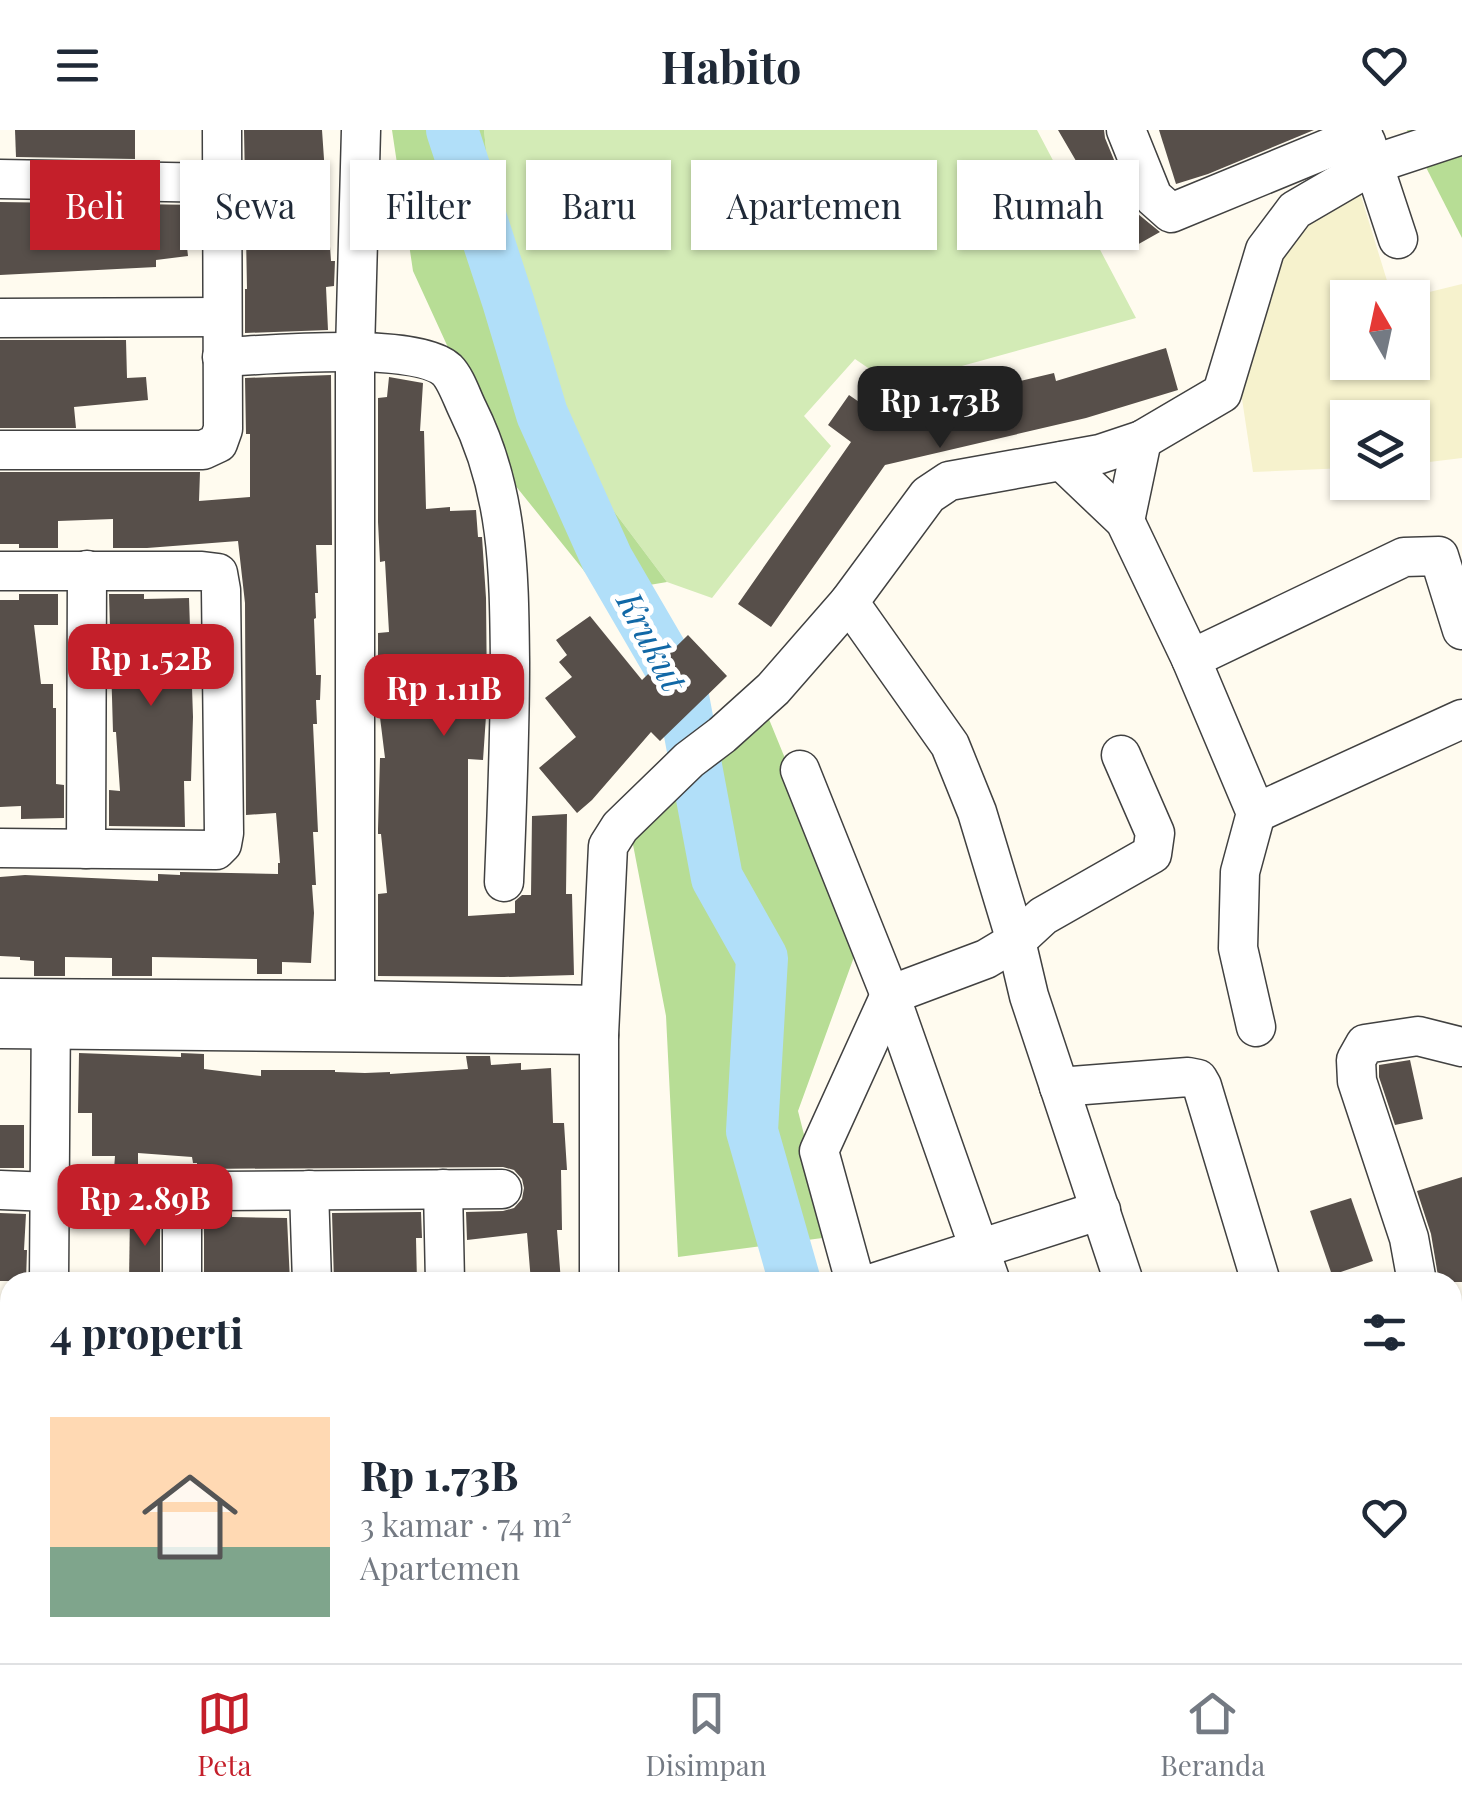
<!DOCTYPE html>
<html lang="id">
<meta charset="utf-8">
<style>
:root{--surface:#fff;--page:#f6f6f7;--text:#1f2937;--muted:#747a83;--line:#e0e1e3;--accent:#c41f2a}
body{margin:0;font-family:"Playfair Display",serif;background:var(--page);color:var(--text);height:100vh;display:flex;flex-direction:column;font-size:38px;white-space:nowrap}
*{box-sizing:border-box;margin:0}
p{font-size:32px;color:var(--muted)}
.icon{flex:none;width:55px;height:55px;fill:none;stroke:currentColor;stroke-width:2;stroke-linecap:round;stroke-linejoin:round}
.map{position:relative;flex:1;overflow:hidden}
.drawer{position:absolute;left:0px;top:1142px;width:1462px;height:392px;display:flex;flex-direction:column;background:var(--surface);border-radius:30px 30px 0 0;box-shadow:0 2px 8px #0004}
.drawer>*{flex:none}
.top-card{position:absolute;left:30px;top:30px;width:1402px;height:90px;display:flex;gap:20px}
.needle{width:65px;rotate:351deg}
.buttons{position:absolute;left:1330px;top:150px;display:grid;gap:20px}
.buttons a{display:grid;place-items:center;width:100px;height:100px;border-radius:0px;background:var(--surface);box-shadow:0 2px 8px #0004;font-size:50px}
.price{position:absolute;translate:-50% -85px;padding:0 22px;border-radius:20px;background:var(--accent);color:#fff;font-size:32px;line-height:65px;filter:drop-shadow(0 2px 5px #0008)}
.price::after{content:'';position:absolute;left:50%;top:60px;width:30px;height:22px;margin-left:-15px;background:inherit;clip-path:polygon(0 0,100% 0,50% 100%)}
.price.current{background:#222;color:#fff}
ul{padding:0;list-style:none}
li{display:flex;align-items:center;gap:30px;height:250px;padding:0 50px}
li span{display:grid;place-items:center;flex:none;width:280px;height:200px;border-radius:0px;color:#555}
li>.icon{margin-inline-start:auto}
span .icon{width:120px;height:120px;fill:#fffc;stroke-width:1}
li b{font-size:42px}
h2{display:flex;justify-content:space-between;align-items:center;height:120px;padding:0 50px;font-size:42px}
.chip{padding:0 35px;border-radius:0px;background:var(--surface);box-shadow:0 2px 8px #0004;font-size:35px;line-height:90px}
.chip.current{background:var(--accent);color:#fff}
header{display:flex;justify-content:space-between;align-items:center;height:130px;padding:0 50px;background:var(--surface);font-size:45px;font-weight:700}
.tab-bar{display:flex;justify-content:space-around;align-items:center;height:140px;border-top:2px solid var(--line);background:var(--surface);font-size:28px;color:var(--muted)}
.tab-bar a{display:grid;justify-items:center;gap:5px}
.tab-bar .current{color:var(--accent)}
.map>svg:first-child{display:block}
</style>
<header><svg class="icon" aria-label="menu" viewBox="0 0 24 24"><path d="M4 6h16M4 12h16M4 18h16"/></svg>Habito<svg class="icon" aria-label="heart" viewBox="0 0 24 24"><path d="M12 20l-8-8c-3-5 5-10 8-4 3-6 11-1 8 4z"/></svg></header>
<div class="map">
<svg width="1462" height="1533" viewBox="0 0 1462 1533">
<rect width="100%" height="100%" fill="#fffbef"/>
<g fill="#f6f2cd">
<path d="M1357 53 1392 167 1348 168V232H1412V168L1409 167 1462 154V328L1413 334 1412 288H1348L1347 338 1253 342 1239 249 1278 88Z"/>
<path d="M1453 1416 1462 1417V1533H1070L1065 1525H1452Z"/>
</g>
<path fill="#d3ebb6" d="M484 0H1037L1136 188 893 255 855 229 804 286 831 316 712 468 667 452 586 344 487 29Z"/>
<g fill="#b7dd95">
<path d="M392 0H484L487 29 586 344 667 452 602 463 506 344 413 141Z"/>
<path d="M1407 0H1462V108Z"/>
<path d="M764 577 843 770 854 827 798 981 830 1107 678 1127 666 886 630 699Z"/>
</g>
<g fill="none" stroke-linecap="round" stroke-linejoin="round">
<g stroke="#b1dff9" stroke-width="52">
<path d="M452 0 508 171 542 284 607 429 681 556 717 748 762 828 752 1001 795 1152"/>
<path d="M1124 1525 1126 1533"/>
</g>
</g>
<g fill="#574f4a">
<path d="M15 0H135V29L16 27Z"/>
<path d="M244 0H322L331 131H335L334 156 326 157 328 200 245 203V159H247Z"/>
<path d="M1058 0H1104L1105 8 1133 76 1138 84 1160 102 1128 120Z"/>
<path d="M1159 0H1314L1208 44 1176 54Z"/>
<path d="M0 72 200 75V98L185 99 188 126 156 130V137L0 145Z"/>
<path d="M0 210H126L127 248 146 247 148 270 74 277 76 298H0Z"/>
<path d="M1166 218 1178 260 1086 288 885 335 771 497 738 474 851 312 828 295 849 265 878 285 1054 243 1056 251Z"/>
<path d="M331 245 332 415H316L318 463H315L316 488 314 489 316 545H321L320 570H316L317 594H313L318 702H313L316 755H312L314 783 311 833 282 832V844H257V829L152 827V846H112V828L65 827V846H34V831L20 830V827L0 826V747L25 745 158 751V744L180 745V742L278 744V733H280L276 683 246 685 245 473 238 411 147 418H113V389L58 391V418H19V414H0V342H200L199 371 250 367V304H246L245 248Z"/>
<path d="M389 247 423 253 420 301H424L426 379 450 377V381L476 380 478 407H482L486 468 487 568H484L486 586 483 630 468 629V786L515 783V771L522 765H531L532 686 567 684 566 764H572L574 845 504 847 378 846V764L387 763 381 704H378V699L380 628H385L378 571V503L389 502 385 431 380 432 378 392V268L387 267Z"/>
<path d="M19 464H58V495H34L41 554H53V578H56V654L64 655V688L21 689V676L0 677V470H19Z"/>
<path d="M109 464H144V469L189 468 193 587 191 651H184L185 697 109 696V660L120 661 116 602H113Z"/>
<path d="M590 486 642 550 688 505 727 546 660 611 651 602 592 670 577 683 539 638 576 607 545 568 572 547 559 532 567 525 556 510Z"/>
<path d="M79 923 181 927V923L204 924V939L261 946V940H335V942L365 943 390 942V944L468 939 466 926H490L491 935 521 933V940L551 938 553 993H564L567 1040H561L562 1100H557L561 1152H531L527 1103 467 1110 466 1082 503 1081 514 1078 522 1069 524 1058 522 1049 514 1040 503 1037 197 1039V1033H193L192 1027 138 1023V1039H114L115 1026H92V983H78Z"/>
<path d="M1410 930 1423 989 1395 995 1379 947V935Z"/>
<rect x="0" y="995" width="24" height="43"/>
<path d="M1462 1047V1152H1439L1431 1104 1417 1061Z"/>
<path d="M1351 1068 1373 1131 1332 1145 1310 1081Z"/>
<path d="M421 1082 422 1108H416L417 1152H334L332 1083Z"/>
<path d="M0 1083 26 1084 24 1120H27L26 1151H0Z"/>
<path d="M204 1083H232V1087L287 1088 290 1152H204Z"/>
<path d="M130 1085H160V1152H129Z"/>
</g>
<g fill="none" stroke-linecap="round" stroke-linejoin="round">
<defs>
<g id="minor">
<path d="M1126 0 1153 67 1171 83 1363 4"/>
<path d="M1366 12 1398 109"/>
<path d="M0 49 221 53"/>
<path d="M0 188 221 187"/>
<path d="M222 227C268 225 415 211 447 240 456 249 462 268 468 280 509 362 509 443 510 532 510 605 507 678 504 752"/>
<path d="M0 320H203L218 313 223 299 222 0"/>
<path d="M1062 331 1125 391 1191 529 1256 683 1240 742 1238 818 1256 897"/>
<path d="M1125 391 1142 310"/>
<path d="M0 441H202L218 443 221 460 224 703 222 714 216 720 0 718"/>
<path d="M849 472 950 615 977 682 1016 811 1029 866 1124 1152"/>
<path d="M1191 529 1404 427 1439 426 1462 500"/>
<path d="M800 640 890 865 991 1152"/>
<path d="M1256 683 1462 589"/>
<path d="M86 719 87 440"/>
<path d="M0 868 355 870 599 875"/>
<path d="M0 899 599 905"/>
<path d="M355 901V222L361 0"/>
<path d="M1059 957 1188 947 1198 949 1202 956 1261 1152"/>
<path d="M443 1059 445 1152"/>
<path d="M0 1060 51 1062 502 1059"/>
<path d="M309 1060 312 1152"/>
<path d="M182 1061V1152"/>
<path d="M49 1152 51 875"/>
<path d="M599 1152V905L608 716 620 697 689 630 722 605 773 559 849 472 928 365 949 351 1100 324 1142 310 1222 263 1265 120 1295 80 1374 34 1462 5"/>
<path d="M864 1152 854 1148 819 1021 890 865 986 829 1016 811 1043 786 1152 724 1155 703 1121 625"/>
<path d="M876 1152 1101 1080"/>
<path d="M1417 1152 1409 1108 1357 951 1356 930 1365 914 1418 906 1462 917"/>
<path d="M0 1192H10"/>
<path d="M0 1336H10"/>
<path d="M1452 1355 1462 1409"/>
<path d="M0 1464H10"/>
<path d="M605 1525 606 1533"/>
<path d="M517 1533 548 1525"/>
</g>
</defs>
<use href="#minor" stroke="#414141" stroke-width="41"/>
<use href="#minor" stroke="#fff" stroke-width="38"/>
</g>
<g text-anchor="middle" stroke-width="10" stroke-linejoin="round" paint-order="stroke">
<g font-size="35" font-style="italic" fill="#1168a6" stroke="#fff">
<text transform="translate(651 512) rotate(62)" y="12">Krukut</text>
</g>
</g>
</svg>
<div class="buttons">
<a><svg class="needle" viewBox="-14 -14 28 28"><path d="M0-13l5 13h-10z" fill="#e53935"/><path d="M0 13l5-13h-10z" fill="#747a83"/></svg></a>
<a><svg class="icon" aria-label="layers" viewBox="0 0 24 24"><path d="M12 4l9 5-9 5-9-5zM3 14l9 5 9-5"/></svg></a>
</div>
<b class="price current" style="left:940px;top:321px">Rp 1.73B</b>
<b class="price" style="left:151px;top:579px">Rp 1.52B</b>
<b class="price" style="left:444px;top:609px">Rp 1.11B</b>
<b class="price" style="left:145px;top:1119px">Rp 2.89B</b>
<div class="top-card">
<a class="chip current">Beli</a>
<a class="chip">Sewa</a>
<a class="chip">Filter</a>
<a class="chip">Baru</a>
<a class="chip">Apartemen</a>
<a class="chip">Rumah</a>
</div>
<section class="drawer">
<h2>4 properti<svg class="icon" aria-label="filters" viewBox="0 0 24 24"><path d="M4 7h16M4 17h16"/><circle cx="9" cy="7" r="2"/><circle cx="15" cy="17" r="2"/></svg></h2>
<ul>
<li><span style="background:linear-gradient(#ffd9b3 65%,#7fa58c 0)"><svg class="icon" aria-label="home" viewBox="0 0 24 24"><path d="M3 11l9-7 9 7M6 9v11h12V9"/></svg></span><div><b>Rp 1.73B</b><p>3 kamar · 74 m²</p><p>Apartemen</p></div><svg class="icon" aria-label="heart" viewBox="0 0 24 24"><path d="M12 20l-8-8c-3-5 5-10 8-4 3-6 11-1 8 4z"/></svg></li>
</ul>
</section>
</div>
<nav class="tab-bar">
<a class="current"><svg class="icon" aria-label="map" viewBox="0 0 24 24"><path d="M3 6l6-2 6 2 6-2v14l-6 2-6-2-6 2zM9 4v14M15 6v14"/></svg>Peta</a>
<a><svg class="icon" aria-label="saved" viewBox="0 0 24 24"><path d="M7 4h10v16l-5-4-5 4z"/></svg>Disimpan</a>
<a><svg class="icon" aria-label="home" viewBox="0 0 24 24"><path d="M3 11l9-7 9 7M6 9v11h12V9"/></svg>Beranda</a>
</nav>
